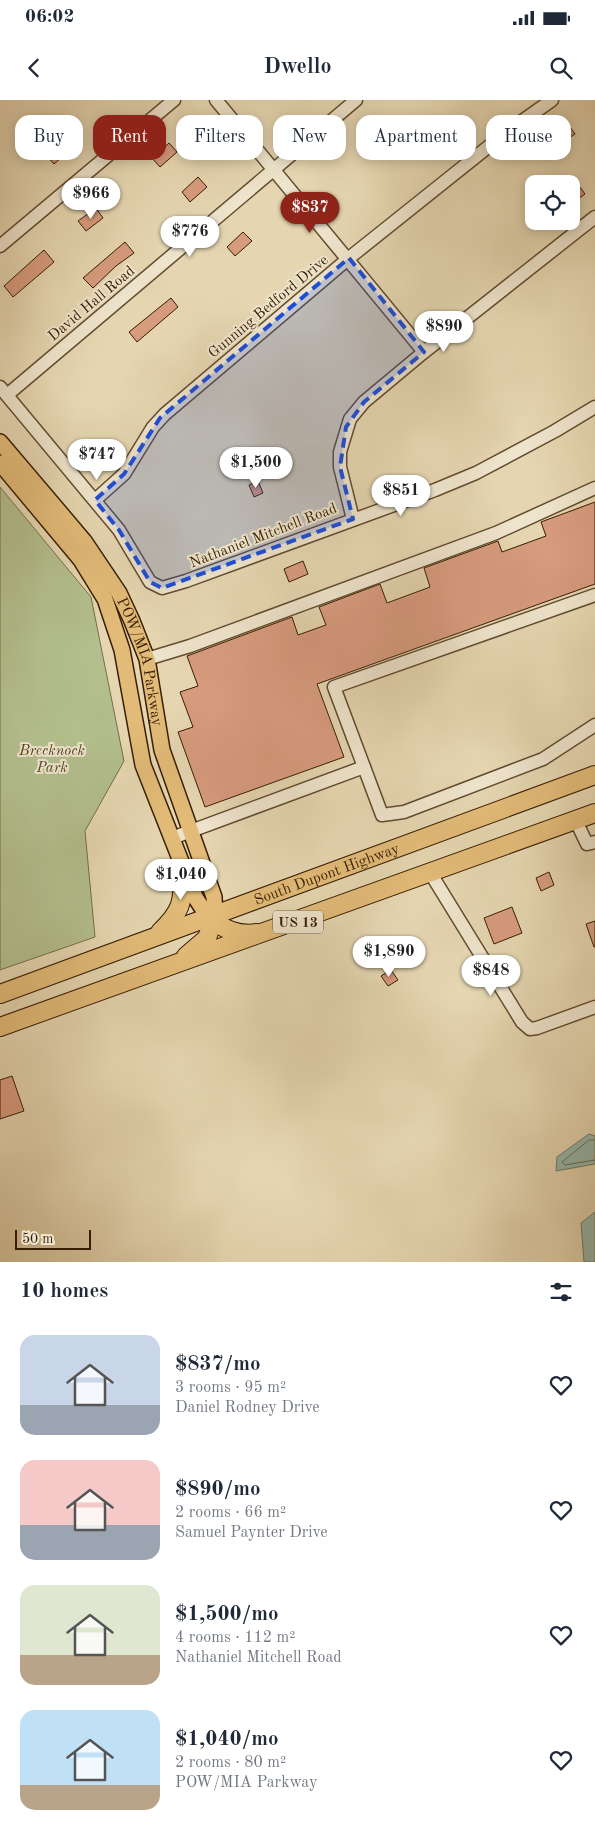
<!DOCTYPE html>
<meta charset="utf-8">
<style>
:root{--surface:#fff;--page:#f6f6f7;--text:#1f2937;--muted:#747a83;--accent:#8f2418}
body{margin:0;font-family:"Old Standard TT",serif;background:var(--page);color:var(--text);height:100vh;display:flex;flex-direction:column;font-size:19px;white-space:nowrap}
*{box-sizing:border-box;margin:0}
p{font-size:16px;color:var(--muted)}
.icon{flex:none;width:28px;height:28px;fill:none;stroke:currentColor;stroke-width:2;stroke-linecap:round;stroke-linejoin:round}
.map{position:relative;height:1162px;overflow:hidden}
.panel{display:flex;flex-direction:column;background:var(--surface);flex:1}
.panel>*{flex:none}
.guide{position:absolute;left:15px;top:15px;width:565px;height:45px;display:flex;gap:10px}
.tools{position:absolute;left:525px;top:75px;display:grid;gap:10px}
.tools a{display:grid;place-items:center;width:55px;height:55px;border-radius:10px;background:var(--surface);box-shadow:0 2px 12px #0003;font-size:25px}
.scale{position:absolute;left:15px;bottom:12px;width:76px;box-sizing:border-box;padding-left:5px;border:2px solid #371e02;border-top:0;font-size:14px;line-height:18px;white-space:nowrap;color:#371e02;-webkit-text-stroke:4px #eee4cc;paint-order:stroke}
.price{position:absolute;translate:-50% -42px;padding:0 11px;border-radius:18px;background:#fff;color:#222;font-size:16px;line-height:32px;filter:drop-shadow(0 1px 2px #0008)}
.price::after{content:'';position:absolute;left:50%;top:30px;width:15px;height:11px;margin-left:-8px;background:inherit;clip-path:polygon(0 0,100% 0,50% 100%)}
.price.on{background:var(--accent);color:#fff}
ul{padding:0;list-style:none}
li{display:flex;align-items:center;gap:15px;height:125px;padding:0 20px}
li span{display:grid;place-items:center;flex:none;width:140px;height:100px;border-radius:15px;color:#555}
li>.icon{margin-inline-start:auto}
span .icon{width:60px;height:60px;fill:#fffc;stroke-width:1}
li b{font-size:21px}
h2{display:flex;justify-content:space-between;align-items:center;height:60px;padding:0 20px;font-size:21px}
.pill{padding:0 18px;border-radius:15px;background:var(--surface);box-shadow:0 2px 12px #0003;font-size:18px;line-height:45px}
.pill.on{background:var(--accent);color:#fff}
.status{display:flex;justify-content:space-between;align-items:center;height:35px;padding:0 25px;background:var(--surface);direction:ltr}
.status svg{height:14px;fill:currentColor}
header{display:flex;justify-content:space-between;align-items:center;height:65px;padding:0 20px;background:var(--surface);font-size:22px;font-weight:600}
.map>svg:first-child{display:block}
</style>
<div class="status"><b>06:02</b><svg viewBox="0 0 49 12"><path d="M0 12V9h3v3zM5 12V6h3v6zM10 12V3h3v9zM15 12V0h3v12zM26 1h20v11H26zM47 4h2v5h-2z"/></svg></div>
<header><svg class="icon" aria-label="back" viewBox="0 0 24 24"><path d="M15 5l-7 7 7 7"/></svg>Dwello<svg class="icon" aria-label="search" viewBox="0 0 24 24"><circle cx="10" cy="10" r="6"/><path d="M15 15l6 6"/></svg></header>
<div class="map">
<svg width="595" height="1162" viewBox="0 0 595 1162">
<rect width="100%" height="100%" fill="#e5d6b1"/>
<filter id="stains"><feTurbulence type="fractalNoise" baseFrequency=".004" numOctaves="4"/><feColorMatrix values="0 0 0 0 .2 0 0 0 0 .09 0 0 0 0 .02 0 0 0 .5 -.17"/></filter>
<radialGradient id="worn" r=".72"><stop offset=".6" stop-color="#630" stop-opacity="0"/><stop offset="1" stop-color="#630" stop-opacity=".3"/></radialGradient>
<path fill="#b3be8d" stroke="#756e48" d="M0 387 91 497 124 661 85 731 95 837 0 870Z"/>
<g fill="#96b9ad" stroke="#707b69">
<path d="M589 1034 595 1036V1064L556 1071 557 1057Z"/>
<path d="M595 1112V1162H584L581 1123Z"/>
</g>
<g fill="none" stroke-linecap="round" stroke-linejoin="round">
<path stroke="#666c58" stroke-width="1" d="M595 1040H589L562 1062 565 1065 595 1060"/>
</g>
<g fill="#d79b7e" stroke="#371e02">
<path d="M566 22 575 34 560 44 552 32Z"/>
<path d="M63 40 71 49 54 64 46 55Z"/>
<path d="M169 43 177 52 160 67 152 58Z"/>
<path d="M571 75 585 94 571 104Z"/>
<path d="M198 77 207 87 190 102 182 92Z"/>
<path d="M96 108 103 118 86 131 78 121Z"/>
<path d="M243 132 252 141 235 156 227 147Z"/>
<path d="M125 142 134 153 116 166 93 188 83 178Z"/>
<path d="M44 150 54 162 13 197 4 186Z"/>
<path d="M171 198 178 207 137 242 129 232Z"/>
<path d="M258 381 263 393 254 397 249 385Z"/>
<path d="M595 402V484L317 584 344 657 205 707 178 632 193 627 180 592 198 586 187 556 292 517 298 535 326 525 319 507 380 484 387 503 430 487 424 468 498 441 502 452 546 436 541 422Z"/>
<path d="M303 461 308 474 289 482 284 469Z"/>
<path d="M549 772 554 785 541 791 536 778Z"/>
<path d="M512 807 522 833 494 844 484 818Z"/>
<path d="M595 821V847H594L586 824Z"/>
<path d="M391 870 398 880 388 886 381 876Z"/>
<path d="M12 976 24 1011 0 1019V980Z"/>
</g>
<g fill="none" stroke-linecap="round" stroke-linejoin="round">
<defs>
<g id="minor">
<path d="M216 0 424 252"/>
<path d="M0 146 174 0"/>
<path d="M0 287 119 430 150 482 162 488 186 481 435 390 476 373 555 331 595 307"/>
<path d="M7 295 356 0"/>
<path d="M95 400 124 374 153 327 165 314 349 158 508 31 552 0"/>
<path d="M353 419 340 367V352L350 319 364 302 424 252 595 117"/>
<path d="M595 495 334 587 382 715 404 712 543 659 595 625"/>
<path d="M147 559 190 546 496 433 595 388"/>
<path d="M576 721 587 744 595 742"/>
<path d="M172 738 364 667"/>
<path d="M431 774 522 922 530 929 537 928 595 907"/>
</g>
<g id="major">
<path id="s1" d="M0 342 84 441 119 493 132 521 147 559 162 650 214 797 215 815"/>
<path d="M0 363 81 460 105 499 122 550 143 665 195 797 208 817"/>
</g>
<g id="highway">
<path d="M208 817C223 829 238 836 257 833"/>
<path d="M160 832C184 809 182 801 184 769"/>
<path d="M186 856 207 838 215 815"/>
<path id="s2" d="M0 894 595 675"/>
<path d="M0 927 595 713"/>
</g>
</defs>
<use href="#minor" stroke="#624c2e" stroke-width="15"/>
<use href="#major" stroke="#371e02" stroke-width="18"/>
<use href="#highway" stroke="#371e02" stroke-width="20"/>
<use href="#minor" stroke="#eee4cc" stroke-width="12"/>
<use href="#major" stroke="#e2bb78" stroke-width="15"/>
<use href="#highway" stroke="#e2bb78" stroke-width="18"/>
</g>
<path fill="#1d4ed8" fill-opacity="0.2" stroke="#1d4ed8" stroke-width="4" stroke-dasharray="10 6" stroke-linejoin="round" d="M349 158 424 252 364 302 346 327 340 367 353 419 162 488 150 482 119 430 95 400 124 374 160 318Z"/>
<g text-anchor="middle" stroke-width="4" stroke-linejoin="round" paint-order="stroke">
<rect fill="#eee4cc" stroke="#6e593f" stroke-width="1" x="273" y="810.5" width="50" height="23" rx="4"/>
<g font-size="14" font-weight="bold" fill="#371e02">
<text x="298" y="827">US 13</text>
</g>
<g font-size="15" fill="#371e02" stroke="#eee4cc">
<text transform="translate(91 203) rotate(-40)" y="5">David Hall Road</text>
<text transform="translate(268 206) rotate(-40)" y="5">Gunning Bedford Drive</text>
<text transform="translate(263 435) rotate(-21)" y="5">Nathaniel Mitchell Road</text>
<text dy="5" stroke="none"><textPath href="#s1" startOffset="265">POW/MIA Parkway</textPath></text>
<text dy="5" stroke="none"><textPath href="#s2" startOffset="348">South Dupont Highway</textPath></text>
</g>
<g font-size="15" font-style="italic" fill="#564625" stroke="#eee4cc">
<text x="52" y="655">Brecknock<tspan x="52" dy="17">Park</tspan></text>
</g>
</g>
<rect width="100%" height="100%" filter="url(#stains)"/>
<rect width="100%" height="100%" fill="url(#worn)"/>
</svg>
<div class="tools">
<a><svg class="icon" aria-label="locate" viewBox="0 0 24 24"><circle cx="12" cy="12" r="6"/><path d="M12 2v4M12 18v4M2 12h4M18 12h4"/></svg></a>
</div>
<div class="scale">50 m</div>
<b class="price" style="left:91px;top:120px">$966</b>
<b class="price on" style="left:310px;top:134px">$837</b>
<b class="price" style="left:190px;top:158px">$776</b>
<b class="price" style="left:444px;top:253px">$890</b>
<b class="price" style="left:97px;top:381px">$747</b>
<b class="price" style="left:256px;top:389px">$1,500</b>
<b class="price" style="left:401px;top:417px">$851</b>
<b class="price" style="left:181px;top:801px">$1,040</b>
<b class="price" style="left:389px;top:878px">$1,890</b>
<b class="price" style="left:491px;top:897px">$848</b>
<div class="guide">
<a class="pill">Buy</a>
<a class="pill on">Rent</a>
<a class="pill">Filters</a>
<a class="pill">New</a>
<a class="pill">Apartment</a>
<a class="pill">House</a>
</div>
</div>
<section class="panel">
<h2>10 homes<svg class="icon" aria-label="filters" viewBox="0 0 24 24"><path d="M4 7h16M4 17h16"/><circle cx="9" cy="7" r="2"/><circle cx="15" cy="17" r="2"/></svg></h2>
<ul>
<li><span style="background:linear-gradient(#c9d6e8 70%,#9aa5b1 0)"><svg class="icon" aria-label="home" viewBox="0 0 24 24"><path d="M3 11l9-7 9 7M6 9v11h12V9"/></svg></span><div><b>$837/mo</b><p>3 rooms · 95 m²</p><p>Daniel Rodney Drive</p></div><svg class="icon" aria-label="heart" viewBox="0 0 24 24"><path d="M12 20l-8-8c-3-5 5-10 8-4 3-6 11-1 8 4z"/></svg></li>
<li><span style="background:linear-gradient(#f6c9c9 65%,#9aa5b1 0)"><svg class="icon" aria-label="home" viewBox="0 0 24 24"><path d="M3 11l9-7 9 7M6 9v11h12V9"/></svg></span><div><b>$890/mo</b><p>2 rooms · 66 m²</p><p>Samuel Paynter Drive</p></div><svg class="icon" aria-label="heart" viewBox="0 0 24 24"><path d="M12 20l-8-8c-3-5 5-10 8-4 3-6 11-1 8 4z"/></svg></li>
<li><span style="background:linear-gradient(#dfe7d0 70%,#b9a48a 0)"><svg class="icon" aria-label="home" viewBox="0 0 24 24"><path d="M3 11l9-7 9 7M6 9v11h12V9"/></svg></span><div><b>$1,500/mo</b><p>4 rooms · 112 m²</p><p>Nathaniel Mitchell Road</p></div><svg class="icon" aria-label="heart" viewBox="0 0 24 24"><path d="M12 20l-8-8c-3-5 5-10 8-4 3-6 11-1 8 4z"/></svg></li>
<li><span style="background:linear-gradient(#bfe0f5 75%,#b9a48a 0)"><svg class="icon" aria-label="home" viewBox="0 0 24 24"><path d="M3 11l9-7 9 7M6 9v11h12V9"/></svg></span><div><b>$1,040/mo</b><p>2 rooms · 80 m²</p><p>POW/MIA Parkway</p></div><svg class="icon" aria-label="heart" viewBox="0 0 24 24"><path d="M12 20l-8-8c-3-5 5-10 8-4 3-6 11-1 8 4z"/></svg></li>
</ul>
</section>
